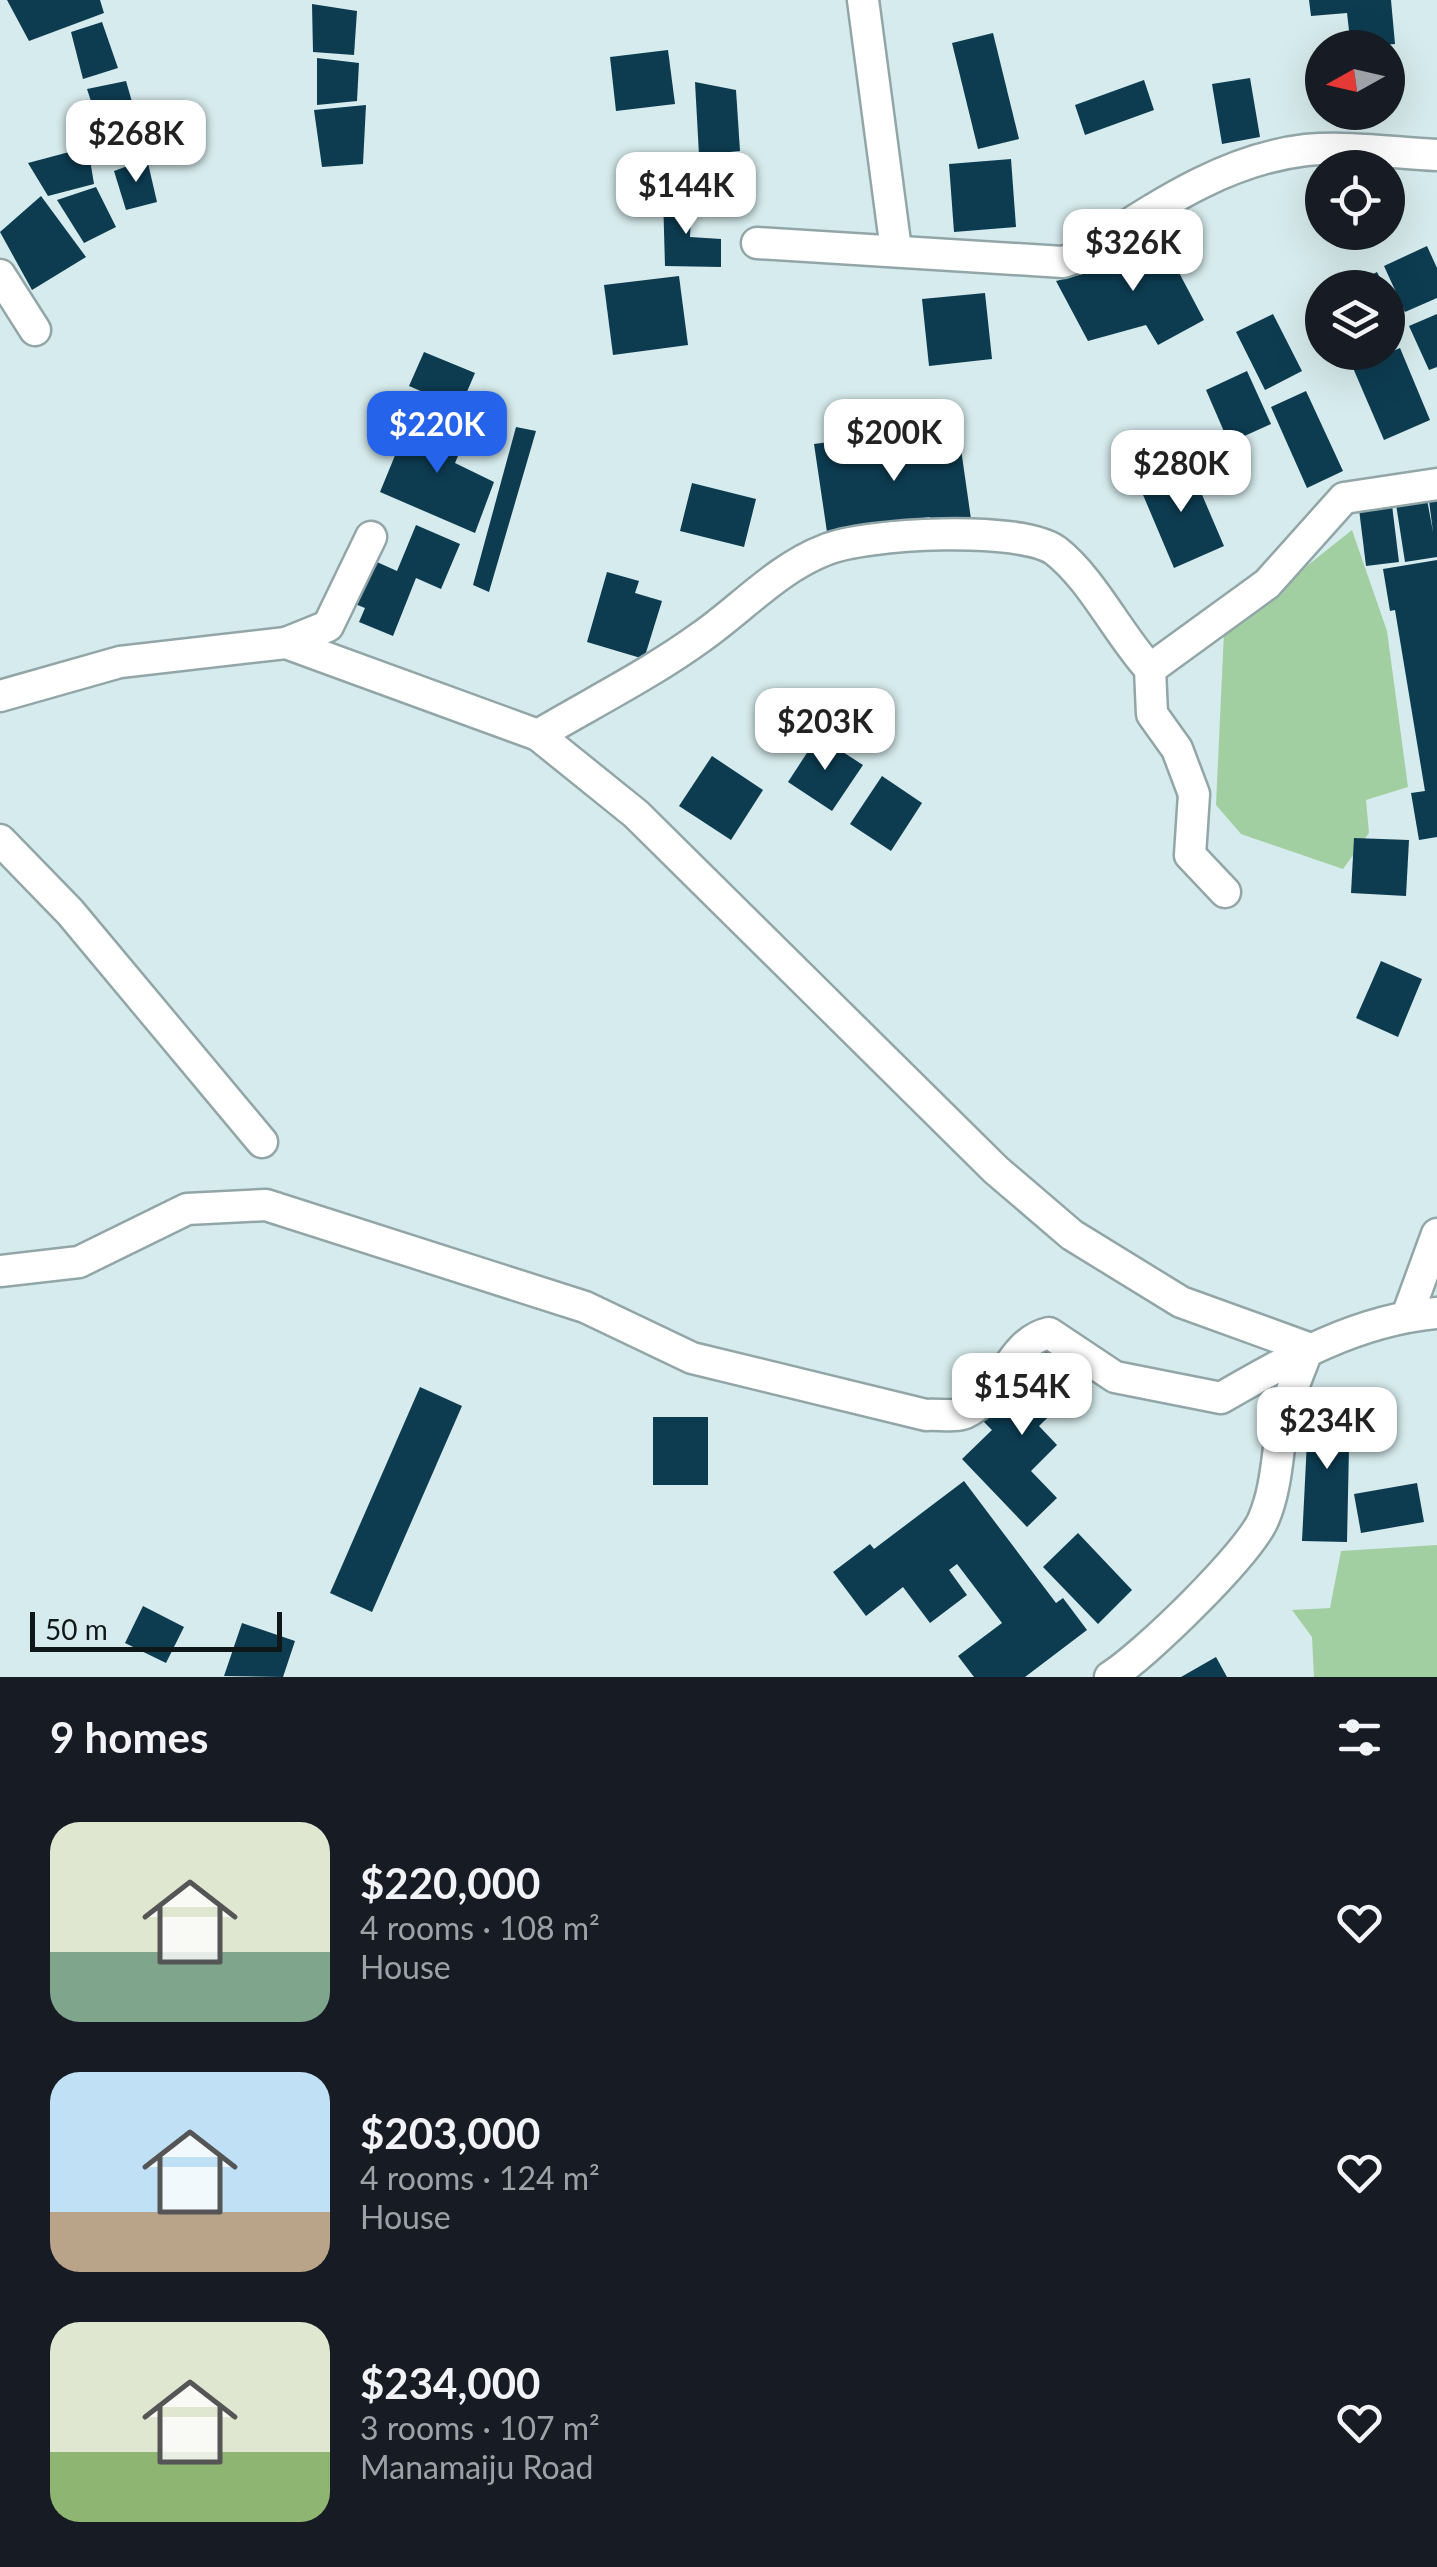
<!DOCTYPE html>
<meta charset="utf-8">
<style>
:root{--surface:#171b24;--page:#20242c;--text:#f1f3f6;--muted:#9ea1a6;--accent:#2563eb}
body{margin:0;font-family:Lato,sans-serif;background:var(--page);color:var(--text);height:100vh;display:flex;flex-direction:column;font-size:38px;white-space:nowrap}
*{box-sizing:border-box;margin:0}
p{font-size:32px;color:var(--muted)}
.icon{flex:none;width:55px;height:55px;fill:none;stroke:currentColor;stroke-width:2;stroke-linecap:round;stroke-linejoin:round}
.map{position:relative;height:1677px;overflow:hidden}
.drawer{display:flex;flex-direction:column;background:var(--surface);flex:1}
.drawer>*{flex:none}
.needle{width:65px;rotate:262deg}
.fabs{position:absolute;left:1305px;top:30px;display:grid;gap:20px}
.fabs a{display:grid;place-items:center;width:100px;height:100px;border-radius:50%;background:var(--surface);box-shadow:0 10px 40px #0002;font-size:50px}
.scale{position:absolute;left:30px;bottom:25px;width:252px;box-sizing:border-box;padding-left:10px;border:5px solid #101718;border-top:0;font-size:28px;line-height:35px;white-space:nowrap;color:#101718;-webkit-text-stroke:8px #d6ebed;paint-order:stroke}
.price{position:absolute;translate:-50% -85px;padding:0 22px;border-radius:20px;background:#fff;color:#222;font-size:32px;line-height:65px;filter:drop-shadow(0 2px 5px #0008)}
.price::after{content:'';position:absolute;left:50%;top:60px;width:30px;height:22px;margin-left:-15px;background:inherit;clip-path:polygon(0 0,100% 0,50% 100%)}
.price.on{background:var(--accent);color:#fff}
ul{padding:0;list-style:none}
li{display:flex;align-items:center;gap:30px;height:250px;padding:0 50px}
li span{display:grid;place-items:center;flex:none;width:280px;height:200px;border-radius:30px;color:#555}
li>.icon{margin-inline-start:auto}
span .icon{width:120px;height:120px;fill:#fffc;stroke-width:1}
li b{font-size:42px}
h2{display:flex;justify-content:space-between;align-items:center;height:120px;padding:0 50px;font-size:42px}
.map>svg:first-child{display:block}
</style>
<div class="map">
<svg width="1437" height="1677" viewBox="0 0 1437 1677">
<rect width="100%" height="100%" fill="#d6ebed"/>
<g fill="#a2cfa2">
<path d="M1352 530 1387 631 1408 787 1366 800 1369 833 1343 869 1241 834 1216 805 1224 632Z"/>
<path d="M1437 1545V1677H1314L1312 1637 1292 1610 1330 1608 1341 1551Z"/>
</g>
<g fill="#0d3c51">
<path d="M7 0H100L104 13 29 41Z"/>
<path d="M1309 0H1391L1395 44 1351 48 1347 13 1311 16Z"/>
<path d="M312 4 357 11 354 55 313 52Z"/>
<path d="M102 22 118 68 83 79 71 32Z"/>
<path d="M993 33 1019 139 978 149 952 43Z"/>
<path d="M668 50 675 104 616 111 610 57Z"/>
<path d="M317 58 359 63 357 101 317 105Z"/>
<path d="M1322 72V98L1314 99 1312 73Z"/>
<path d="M1250 78 1260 137 1222 144 1212 84Z"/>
<path d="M1144 80 1154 110 1085 135 1075 105Z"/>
<path d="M126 81 141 133 106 147 87 89Z"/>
<path d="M695 82 736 90 740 151 699 155Z"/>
<path d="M366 105 363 164 322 167 314 110Z"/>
<path d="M88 147 94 184 48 196 28 163Z"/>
<path d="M147 159 157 202 126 210 114 171Z"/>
<path d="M1011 159 1016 227 954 232 949 164Z"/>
<path d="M96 187 116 227 84 243 57 200Z"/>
<path d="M41 196 86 257 32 290 0 232Z"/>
<path d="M663 196H692L690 237 721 239V267L665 266Z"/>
<path d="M1156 229 1204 320 1158 345 1146 325 1088 341 1056 281 1114 266 1109 258Z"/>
<path d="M1427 246 1437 268V298L1405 312 1384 266Z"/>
<path d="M1377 272 1385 288H1346Z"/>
<path d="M679 276 688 345 613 355 604 285Z"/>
<path d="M985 293 992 359 929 366 922 299Z"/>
<path d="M1388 293 1402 323 1388 330Z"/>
<path d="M1273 314 1302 371 1265 390 1236 332Z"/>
<path d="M1437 314V367L1429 370 1409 326Z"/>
<path d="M1400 348 1430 420 1384 440 1353 368Z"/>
<path d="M424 352 475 373 460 408 409 386Z"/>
<path d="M1247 371 1271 424 1229 443 1206 390Z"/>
<path d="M1306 391 1343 471 1307 488 1271 407Z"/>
<path d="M412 414 466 437 455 463 494 482 475 533 380 492Z"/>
<path d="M516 427 536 431 489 592 473 585Z"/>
<path d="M959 435 972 526 932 532 930 517 827 532 814 444 851 439 853 450Z"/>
<path d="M1188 462 1224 546 1174 568 1138 483Z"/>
<path d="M692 483 756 499 744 547 680 531Z"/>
<path d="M1437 492V557L1405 562 1395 498 1426 494 1433 532 1428 493Z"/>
<path d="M1391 497 1399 562 1366 566 1358 501Z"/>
<path d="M416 525 460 544 441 589 416 578 393 636 359 622 365 608 350 602 368 558 397 571Z"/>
<path d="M1437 560V837L1419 840 1411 793 1425 791 1395 610 1390 611 1383 569Z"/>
<path d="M607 572 639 581 635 593 662 601 644 659 587 642Z"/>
<path d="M818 736 863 765 832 811 788 782Z"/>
<path d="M712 756 763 790 731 840 679 806Z"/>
<path d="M882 776 922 803 891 851 850 824Z"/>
<path d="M1354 838 1409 840 1406 896 1351 893Z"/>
<path d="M1381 961 1422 979 1398 1037 1356 1018Z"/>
<path d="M1047 1351 1080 1386 1039 1426 1057 1445 1031 1471 1057 1498 1027 1527 962 1459 992 1430 979 1417Z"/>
<path d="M420 1387 462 1406 372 1612 330 1593Z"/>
<path d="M1309 1401H1350L1347 1542 1302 1541Z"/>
<rect x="653" y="1417" width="55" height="68"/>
<path d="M964 1481 1056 1603 1063 1598 1087 1630 1025 1677H974L958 1656 1002 1623 957 1564 949 1570 967 1595 930 1623 903 1587 866 1616 833 1572 870 1544 874 1549Z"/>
<path d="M1417 1483 1424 1522 1361 1533 1354 1494Z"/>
<path d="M1078 1533 1132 1590 1098 1624 1043 1567Z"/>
<path d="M143 1606 184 1627 166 1663 125 1643Z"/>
<path d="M242 1623 295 1641 283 1677 224 1676Z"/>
<path d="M1216 1657 1227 1677H1181Z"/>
</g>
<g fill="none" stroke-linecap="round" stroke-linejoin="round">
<defs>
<g id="street">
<path d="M863 0 896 250"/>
<path d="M757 243 1063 262 1078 257C1149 212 1220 160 1306 150 1348 146 1395 153 1437 155"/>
<path d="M0 275 35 330"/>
<path d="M286 643 328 626 371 537"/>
<path d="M1150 669 1267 584 1344 498 1437 484"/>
<path d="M0 696 120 662 286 643 538 735 636 814 996 1170 1072 1235 1181 1302 1308 1348"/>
<path d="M538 735C592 703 650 674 701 637 741 609 778 568 825 550 864 533 1022 525 1056 551 1092 579 1118 634 1150 669L1152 714 1177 749 1194 794 1190 855 1225 892"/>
<path d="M0 840 70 912 262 1142"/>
<path d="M0 1271 79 1262 187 1209 266 1205 585 1307 692 1358 926 1415C937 1414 956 1417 965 1413 1002 1396 1009 1342 1049 1333L1115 1377 1221 1398C1289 1359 1357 1320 1437 1313"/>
<path d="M1407 1316 1437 1234"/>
<path d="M1110 1677C1143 1657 1251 1552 1264 1518 1277 1487 1277 1453 1283 1421 1288 1396 1300 1371 1308 1348"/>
</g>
</defs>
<use href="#street" stroke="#92a6a8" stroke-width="35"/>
<use href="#street" stroke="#fff" stroke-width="30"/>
</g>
</svg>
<div class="fabs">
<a><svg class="needle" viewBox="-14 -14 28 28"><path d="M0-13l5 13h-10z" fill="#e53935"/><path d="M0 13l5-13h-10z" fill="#9ea1a6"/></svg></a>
<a><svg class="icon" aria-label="locate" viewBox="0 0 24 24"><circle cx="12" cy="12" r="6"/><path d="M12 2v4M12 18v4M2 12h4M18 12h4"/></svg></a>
<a><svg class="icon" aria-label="layers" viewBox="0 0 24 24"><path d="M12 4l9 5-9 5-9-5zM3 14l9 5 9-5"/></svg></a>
</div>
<div class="scale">50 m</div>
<b class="price" style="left:136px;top:185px">$268K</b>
<b class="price" style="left:686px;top:237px">$144K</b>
<b class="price" style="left:1133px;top:294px">$326K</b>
<b class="price on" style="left:437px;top:476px">$220K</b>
<b class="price" style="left:894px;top:484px">$200K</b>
<b class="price" style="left:1181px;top:515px">$280K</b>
<b class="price" style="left:825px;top:773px">$203K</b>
<b class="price" style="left:1022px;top:1438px">$154K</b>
<b class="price" style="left:1327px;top:1472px">$234K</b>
</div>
<section class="drawer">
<h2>9 homes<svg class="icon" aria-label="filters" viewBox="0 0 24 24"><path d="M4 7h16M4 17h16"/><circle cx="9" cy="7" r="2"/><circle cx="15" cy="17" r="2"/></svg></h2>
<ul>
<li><span style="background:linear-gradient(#dfe7d0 65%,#7fa58c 0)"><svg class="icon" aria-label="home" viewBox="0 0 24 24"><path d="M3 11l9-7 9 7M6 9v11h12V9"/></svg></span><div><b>$220,000</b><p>4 rooms · 108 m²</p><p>House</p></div><svg class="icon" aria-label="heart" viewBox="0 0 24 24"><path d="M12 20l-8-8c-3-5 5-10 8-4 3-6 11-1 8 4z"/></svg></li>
<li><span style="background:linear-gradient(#bfe0f5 70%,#b9a48a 0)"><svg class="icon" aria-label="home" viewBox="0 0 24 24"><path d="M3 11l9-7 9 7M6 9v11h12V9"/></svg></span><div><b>$203,000</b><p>4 rooms · 124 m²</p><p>House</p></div><svg class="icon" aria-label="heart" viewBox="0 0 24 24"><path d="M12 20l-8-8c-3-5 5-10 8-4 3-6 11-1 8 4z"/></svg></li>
<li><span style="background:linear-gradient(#dfe7d0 65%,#8fb573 0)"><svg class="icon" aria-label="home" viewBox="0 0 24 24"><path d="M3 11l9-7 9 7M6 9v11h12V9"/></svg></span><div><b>$234,000</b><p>3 rooms · 107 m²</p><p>Manamaiju Road</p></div><svg class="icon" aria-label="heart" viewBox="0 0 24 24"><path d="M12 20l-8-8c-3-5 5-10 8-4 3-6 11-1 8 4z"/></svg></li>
</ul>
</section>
